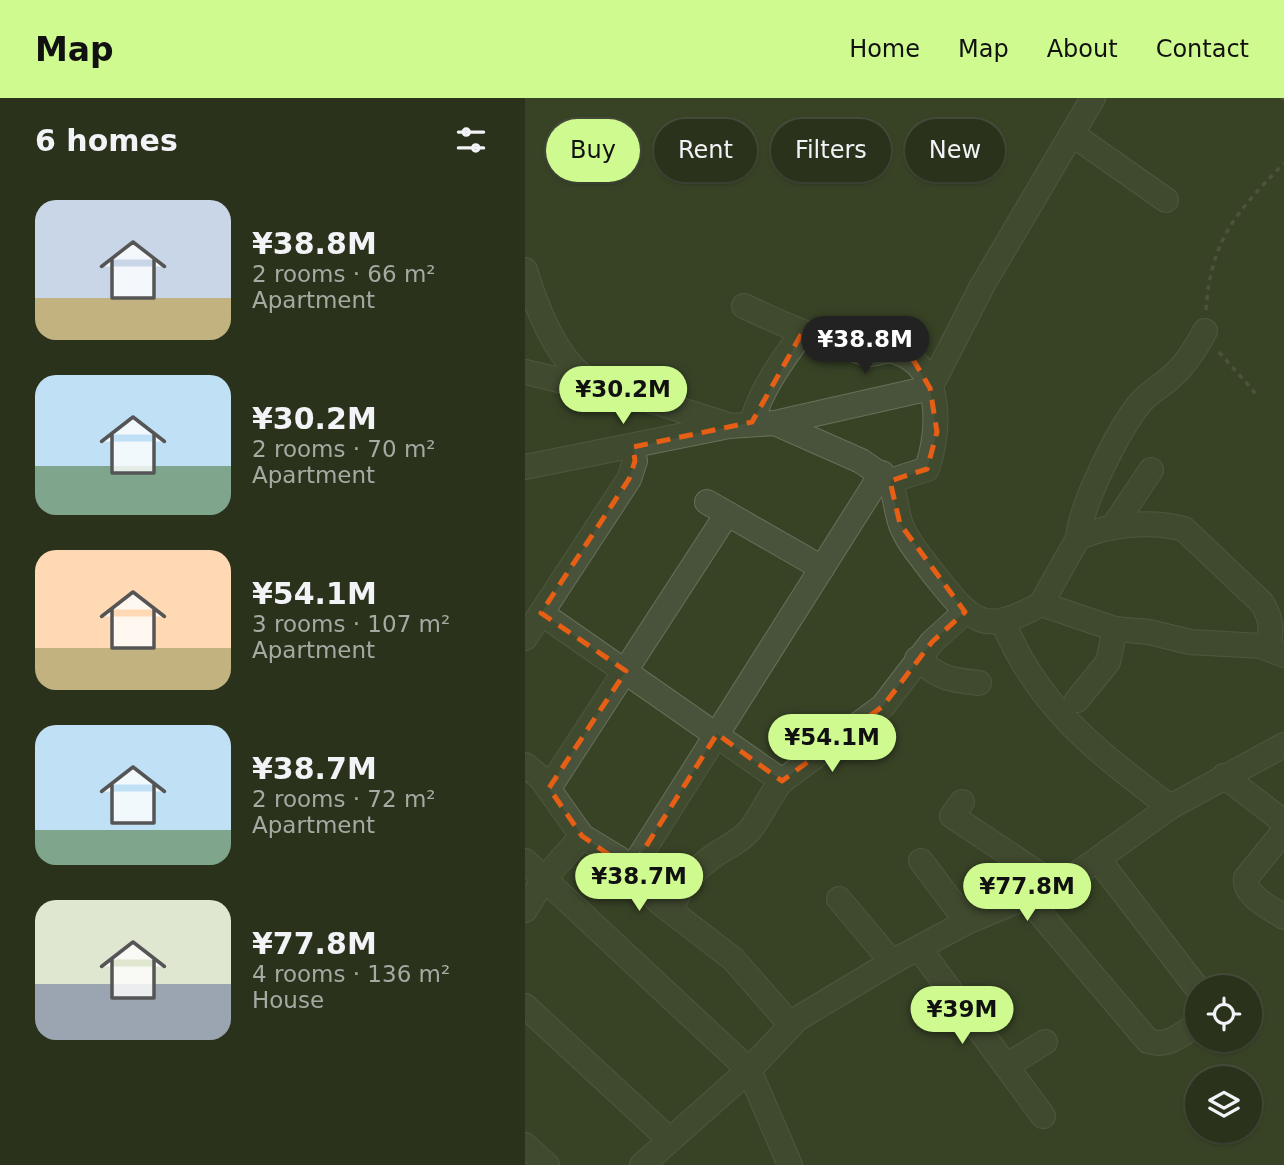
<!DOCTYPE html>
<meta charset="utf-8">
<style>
:root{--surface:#2a321c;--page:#323a25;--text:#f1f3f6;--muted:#a5aaa3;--line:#464d3b;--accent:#cffa8f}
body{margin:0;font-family:"DejaVu Sans",sans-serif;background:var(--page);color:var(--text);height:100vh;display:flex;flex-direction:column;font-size:26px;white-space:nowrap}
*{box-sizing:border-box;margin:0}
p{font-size:23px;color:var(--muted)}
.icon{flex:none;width:38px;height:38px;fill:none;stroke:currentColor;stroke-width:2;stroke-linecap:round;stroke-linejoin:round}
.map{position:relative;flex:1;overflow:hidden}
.panel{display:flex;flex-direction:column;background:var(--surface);width:525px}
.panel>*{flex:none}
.guide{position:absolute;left:21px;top:21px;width:632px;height:63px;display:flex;gap:14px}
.controls{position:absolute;left:660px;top:877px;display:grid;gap:14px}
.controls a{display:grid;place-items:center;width:77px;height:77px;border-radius:50%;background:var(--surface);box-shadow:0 2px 5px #0004,0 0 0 2px var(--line);font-size:35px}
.price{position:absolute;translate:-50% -60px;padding:0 16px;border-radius:24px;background:var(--accent);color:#111;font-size:23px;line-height:46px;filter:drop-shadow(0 2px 4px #0008)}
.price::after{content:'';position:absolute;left:50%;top:42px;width:21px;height:16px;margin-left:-10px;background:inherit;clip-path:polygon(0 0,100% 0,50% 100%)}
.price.selected{background:#222;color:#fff}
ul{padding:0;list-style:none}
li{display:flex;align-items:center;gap:21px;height:175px;padding:0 35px}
li span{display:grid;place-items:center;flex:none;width:196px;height:140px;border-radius:21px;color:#555}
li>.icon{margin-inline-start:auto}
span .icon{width:84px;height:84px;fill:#fffc;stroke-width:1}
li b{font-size:30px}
h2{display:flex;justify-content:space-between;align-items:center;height:84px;padding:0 35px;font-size:30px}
.tag{padding:0 24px;border-radius:32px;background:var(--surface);box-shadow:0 2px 5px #0004,0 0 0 2px var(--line);font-size:24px;line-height:63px}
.tag.selected{background:var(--accent);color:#111}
header{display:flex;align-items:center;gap:42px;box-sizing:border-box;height:98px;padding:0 35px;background:var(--accent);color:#111}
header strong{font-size:33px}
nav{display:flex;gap:38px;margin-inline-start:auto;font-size:24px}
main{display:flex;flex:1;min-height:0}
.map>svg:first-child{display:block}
</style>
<header>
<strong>Map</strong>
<nav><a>Home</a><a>Map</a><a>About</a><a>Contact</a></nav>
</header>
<main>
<section class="panel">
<h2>6 homes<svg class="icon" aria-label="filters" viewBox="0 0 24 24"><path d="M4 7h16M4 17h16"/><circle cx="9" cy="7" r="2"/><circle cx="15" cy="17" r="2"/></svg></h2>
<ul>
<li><span style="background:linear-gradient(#c9d6e8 70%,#c2b280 0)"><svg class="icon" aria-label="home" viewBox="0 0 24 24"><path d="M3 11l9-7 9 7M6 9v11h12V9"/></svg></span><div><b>¥38.8M</b><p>2 rooms · 66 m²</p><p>Apartment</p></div></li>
<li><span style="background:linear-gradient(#bfe0f5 65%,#7fa58c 0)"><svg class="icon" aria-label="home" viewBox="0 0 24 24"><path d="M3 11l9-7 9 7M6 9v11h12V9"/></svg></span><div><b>¥30.2M</b><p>2 rooms · 70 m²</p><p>Apartment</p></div></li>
<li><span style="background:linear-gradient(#ffd9b3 70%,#c2b280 0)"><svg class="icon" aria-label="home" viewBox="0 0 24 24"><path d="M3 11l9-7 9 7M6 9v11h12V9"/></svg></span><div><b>¥54.1M</b><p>3 rooms · 107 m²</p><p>Apartment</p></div></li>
<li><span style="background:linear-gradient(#bfe0f5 75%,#7fa58c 0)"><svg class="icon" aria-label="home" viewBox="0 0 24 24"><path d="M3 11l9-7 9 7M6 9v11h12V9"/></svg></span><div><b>¥38.7M</b><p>2 rooms · 72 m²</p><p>Apartment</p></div></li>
<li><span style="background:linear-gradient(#dfe7d0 60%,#9aa5b1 0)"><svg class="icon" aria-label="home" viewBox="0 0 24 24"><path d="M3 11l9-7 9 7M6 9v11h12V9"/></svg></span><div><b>¥77.8M</b><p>4 rooms · 136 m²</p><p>House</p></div></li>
</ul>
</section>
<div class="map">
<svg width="759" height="1067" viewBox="0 0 759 1067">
<rect width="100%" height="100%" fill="#384326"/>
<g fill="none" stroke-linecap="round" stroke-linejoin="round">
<defs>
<g id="minor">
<path d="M547 36 641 102"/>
<path d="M0 172C11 208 31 263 65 283L203 327"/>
<path d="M219 208C254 225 288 239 325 250 330 252 339 256 345 256 356 256 360 250 371 254 420 269 414 334 402 371L365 383"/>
<path d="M0 274 38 283 52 275"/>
<path d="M227 324C236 291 257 263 277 235"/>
<path d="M250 325 336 363 365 383C370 397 371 410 375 424 380 441 397 460 407 474 446 522 456 540 516 506L590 531 624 534 665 544 736 548 759 557"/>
<path d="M0 369 204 328 250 325 405 290 457 188 568 0"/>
<path d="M182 404 297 470"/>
<path d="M588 429 626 372"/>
<path d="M553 440C556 406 594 330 616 304 624 295 636 288 645 280 660 268 671 250 680 233"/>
<path d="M516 506 553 440C584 426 626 422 659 431L737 505C747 522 747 532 743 550"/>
<path d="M16 515 257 683"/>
<path d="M478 524C514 611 573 654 645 709"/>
<path d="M0 540 104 381 110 363 108 349"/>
<path d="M392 561C415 580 424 582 454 585"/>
<path d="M552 602 583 564 590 531"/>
<path d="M0 667 15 679 57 738 95 761 134 804 208 861 266 927"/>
<path d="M699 678 759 724"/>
<path d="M24 690 202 416"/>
<path d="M437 704 427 718 532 788"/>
<path d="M759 733 721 780C718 798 746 810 759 819"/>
<path d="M573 761 672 890"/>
<path d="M0 763 224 972 265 1067"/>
<path d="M396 763 442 824"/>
<path d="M106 772 357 375"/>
<path d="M502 800 623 943C642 950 656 937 672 926"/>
<path d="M314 801 367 864"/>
<path d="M0 812 19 781 57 738"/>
<path d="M145 812C157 788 169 770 193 755 204 748 215 743 224 733 237 718 243 699 257 683L358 608 407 544 440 514"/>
<path d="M394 850 518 1018"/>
<path d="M0 908 145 1042"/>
<path d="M481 968 520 944"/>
<path d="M0 1047 22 1067"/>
<path d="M117 1067 224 972 272 921 367 864 442 824 545 781 645 709 759 647"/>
</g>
</defs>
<use href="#minor" stroke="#677059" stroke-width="26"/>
<g stroke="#66644e" stroke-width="3.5" stroke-dasharray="5 5" stroke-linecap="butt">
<path d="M756 0 759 1"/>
<path d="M681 212C686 140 712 114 759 65"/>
<path d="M694 254 732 297"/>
</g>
<use href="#minor" stroke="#49533b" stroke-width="24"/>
</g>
<path d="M0 0H759V1067H0ZM277 235 345 256 374 254 389 263 405 290 412 334 402 371 365 383 375 426 440 514 407 544 358 608 257 683 192 636 106 772 57 738 24 690 101 573 16 515 104 381 110 363 108 349 227 324Z" fill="#384326" fill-opacity=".55" fill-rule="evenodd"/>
<path fill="none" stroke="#e65f15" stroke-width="5" stroke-dasharray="14 9" stroke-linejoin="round" d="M277 235 345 256 374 254 389 263 405 290 412 334 402 371 365 383 375 426 440 514 407 544 358 608 257 683 192 636 106 772 57 738 24 690 101 573 16 515 104 381 110 363 108 349 227 324Z"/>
</svg>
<div class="controls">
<a><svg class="icon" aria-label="locate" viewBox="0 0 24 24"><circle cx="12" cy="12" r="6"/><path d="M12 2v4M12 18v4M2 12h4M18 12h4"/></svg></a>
<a><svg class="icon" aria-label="layers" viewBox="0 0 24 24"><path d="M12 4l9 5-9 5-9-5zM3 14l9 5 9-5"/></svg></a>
</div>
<b class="price selected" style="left:340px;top:278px">¥38.8M</b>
<b class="price" style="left:98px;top:328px">¥30.2M</b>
<b class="price" style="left:307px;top:676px">¥54.1M</b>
<b class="price" style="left:114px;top:815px">¥38.7M</b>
<b class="price" style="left:502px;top:825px">¥77.8M</b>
<b class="price" style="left:437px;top:948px">¥39M</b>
<div class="guide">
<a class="tag selected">Buy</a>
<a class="tag">Rent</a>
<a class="tag">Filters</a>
<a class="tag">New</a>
</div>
</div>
</main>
